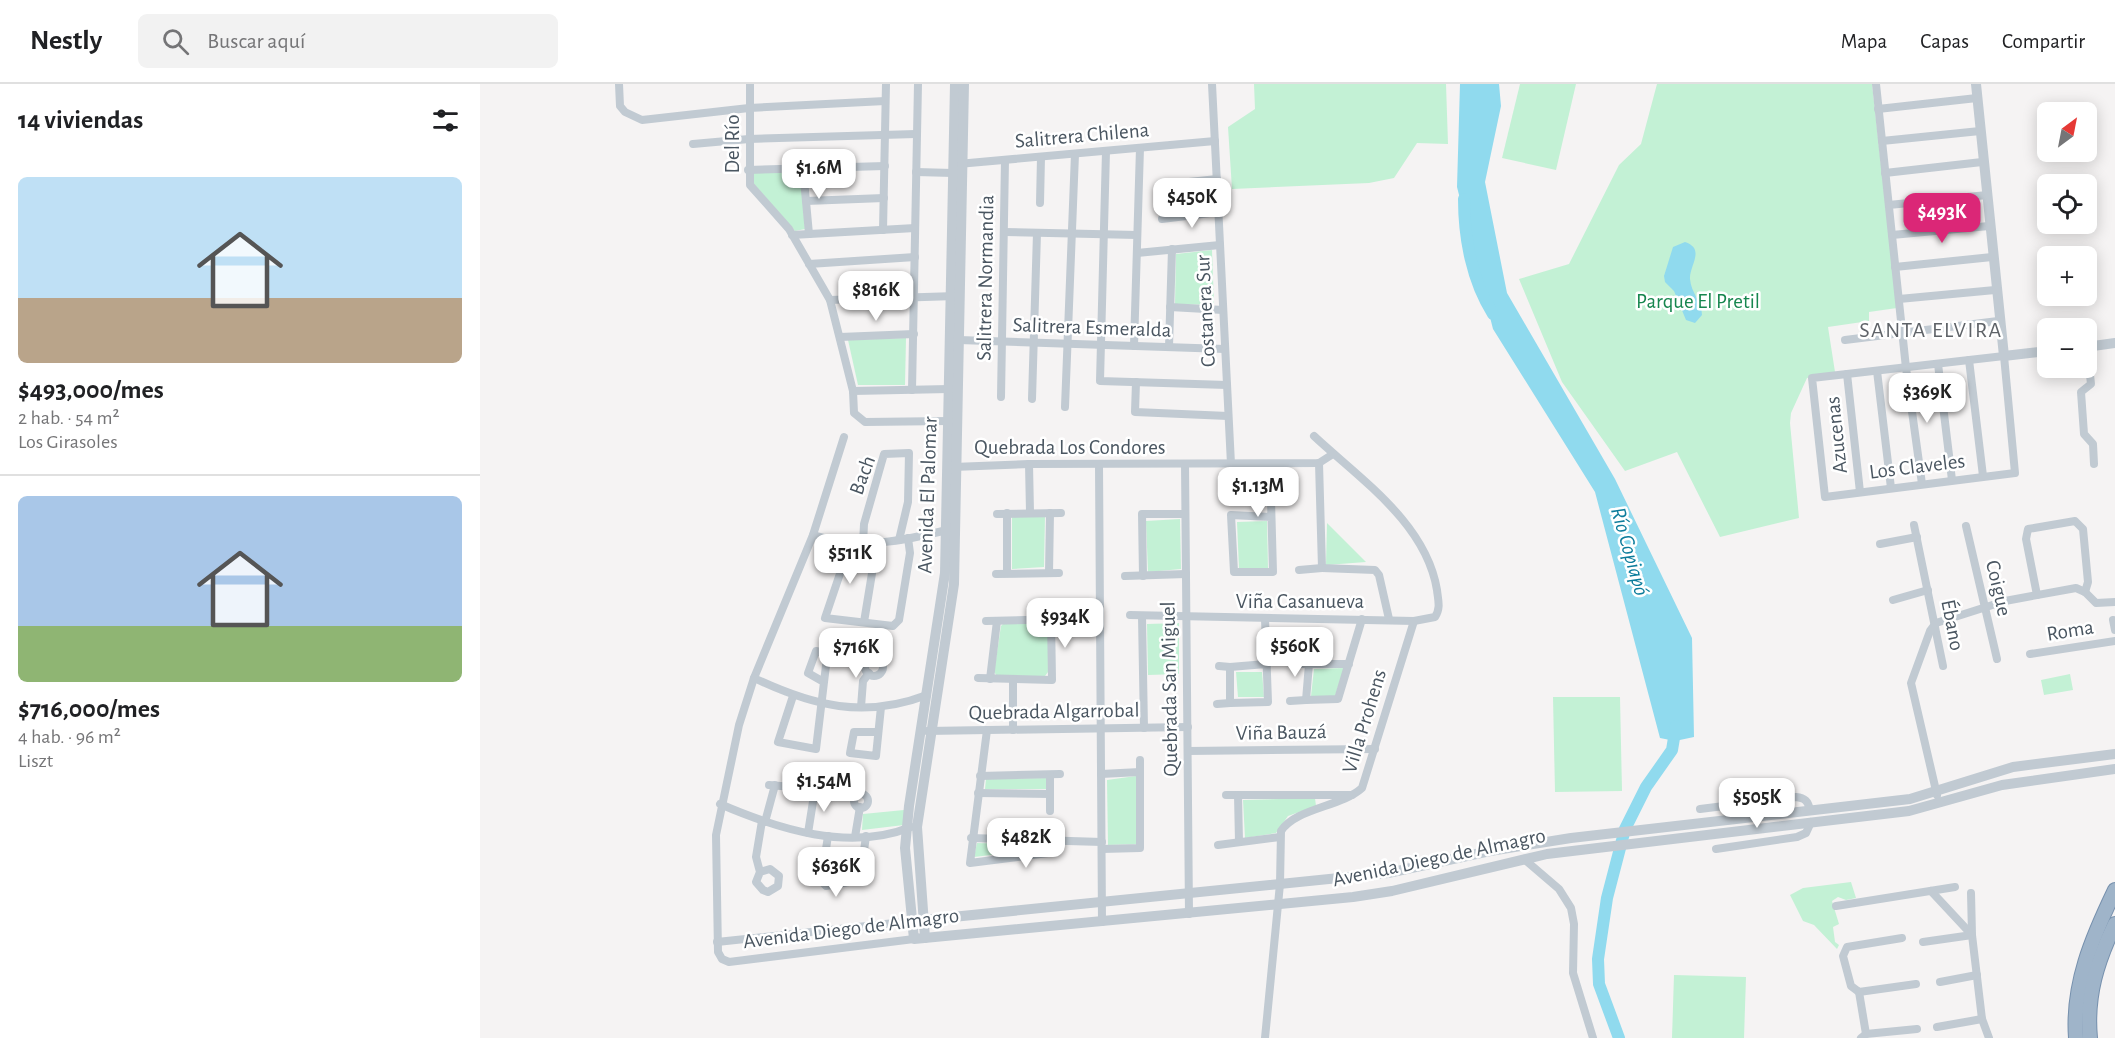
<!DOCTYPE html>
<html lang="es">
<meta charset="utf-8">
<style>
:root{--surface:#fff;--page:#f2f2f2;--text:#202124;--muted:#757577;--line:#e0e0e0;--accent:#db2777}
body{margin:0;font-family:"Alegreya Sans",sans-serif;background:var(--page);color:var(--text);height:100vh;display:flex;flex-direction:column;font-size:22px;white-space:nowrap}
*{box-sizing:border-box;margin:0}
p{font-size:20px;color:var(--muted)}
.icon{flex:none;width:33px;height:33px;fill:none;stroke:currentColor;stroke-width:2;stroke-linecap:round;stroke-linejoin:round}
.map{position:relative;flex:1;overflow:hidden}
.side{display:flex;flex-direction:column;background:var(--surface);width:480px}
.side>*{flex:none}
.needle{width:39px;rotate:32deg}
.buttons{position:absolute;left:1557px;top:18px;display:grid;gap:12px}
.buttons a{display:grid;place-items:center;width:60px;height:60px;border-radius:9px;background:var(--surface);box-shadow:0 3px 15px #0003;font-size:30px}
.price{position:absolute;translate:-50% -51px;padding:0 14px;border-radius:12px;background:#fff;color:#222;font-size:20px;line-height:39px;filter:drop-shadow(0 2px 3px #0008)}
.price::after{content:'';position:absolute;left:50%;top:36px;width:18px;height:14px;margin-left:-9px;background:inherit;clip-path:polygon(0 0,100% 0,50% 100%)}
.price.active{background:var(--accent);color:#fff}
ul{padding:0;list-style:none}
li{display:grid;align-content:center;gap:12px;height:318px;padding:0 18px}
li+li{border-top:2px solid var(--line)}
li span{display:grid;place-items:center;height:186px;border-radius:9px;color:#555}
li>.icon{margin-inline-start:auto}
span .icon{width:108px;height:108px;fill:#fffc;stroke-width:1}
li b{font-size:26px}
h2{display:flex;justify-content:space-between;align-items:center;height:72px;padding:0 18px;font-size:26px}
header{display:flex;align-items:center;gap:36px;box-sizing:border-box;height:84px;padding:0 30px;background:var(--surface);border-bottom:2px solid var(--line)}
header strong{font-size:28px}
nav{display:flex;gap:33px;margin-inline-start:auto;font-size:21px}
.search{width:420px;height:54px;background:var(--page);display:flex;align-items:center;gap:15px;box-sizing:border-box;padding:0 21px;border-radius:9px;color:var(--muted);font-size:22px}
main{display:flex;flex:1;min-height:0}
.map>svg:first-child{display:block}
</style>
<header>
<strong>Nestly</strong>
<div class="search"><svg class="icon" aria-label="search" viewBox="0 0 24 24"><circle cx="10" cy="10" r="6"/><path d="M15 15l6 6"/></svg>Buscar aquí</div>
<nav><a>Mapa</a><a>Capas</a><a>Compartir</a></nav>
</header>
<main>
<section class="side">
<h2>14 viviendas<svg class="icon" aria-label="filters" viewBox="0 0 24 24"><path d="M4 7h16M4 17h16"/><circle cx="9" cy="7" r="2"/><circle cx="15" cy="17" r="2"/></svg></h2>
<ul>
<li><span style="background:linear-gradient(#bfe0f5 65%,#b9a48a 0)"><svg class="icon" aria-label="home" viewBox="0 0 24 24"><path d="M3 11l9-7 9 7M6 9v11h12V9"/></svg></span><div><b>$493,000/mes</b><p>2 hab. · 54 m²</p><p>Los Girasoles</p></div></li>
<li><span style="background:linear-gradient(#a9c7e8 70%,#8fb573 0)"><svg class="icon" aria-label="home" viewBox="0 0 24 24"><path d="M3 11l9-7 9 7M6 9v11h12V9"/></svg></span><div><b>$716,000/mes</b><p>4 hab. · 96 m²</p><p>Liszt</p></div></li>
</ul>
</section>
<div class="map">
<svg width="1635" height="954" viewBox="0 0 1635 954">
<rect width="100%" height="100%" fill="#f5f3f3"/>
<g fill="#c3f1d5">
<path d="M774 0H966L968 60 937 59 914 94 889 99 752 105 748 43 775 25Z"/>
<path d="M1040 0H1096L1076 86 1022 74Z"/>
<path d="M1177 0H1392L1417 224 1389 228V237L1348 243 1355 288 1327 294 1311 329 1310 339 1319 434 1240 453 1197 368 1145 387 1082 298 1039 195 1089 180 1139 81 1161 60Z"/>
<path d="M320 87 325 145 315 147 273 99V89Z"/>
<path d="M732 166 734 221 695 220 696 170Z"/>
<path d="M426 254 425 301H378L368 256Z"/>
<path d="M565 432 564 483 532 485V433Z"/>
<path d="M700 435 701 485 668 488 666 437Z"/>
<path d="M787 437 788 484H759L757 438Z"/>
<path d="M847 439 886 478 846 481Z"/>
<path d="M524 539 568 540V588L565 592H517L514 588 521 542Z"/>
<path d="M699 539V590L668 591 667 540Z"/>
<path d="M864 584 855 612H831L834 585Z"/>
<path d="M756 588H782L784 613H758Z"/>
<path d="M1590 590 1593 606 1564 611 1561 596Z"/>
<path d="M1073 613H1140L1142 707 1075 708Z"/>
<path d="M656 692 657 760 628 761 627 696Z"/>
<path d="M567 694V705H505L506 695Z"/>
<path d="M835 714 836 722 808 732 796 749 765 754 763 716Z"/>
<path d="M424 726V741L382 746 383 730Z"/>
<path d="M497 759 563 761 568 764 494 773Z"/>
<path d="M1371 798 1376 814 1366 816 1358 813 1352 817 1359 840 1353 843 1355 858 1359 861 1357 865 1334 841 1323 837 1310 811 1323 804Z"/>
<path d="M1194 891 1266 893 1264 954H1192Z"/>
</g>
<g fill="#90daee">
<path d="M980 0H1019L1021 22 1005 98 1027 209 1135 395 1212 554 1214 653 1195 657 1180 654 1115 408 1013 245 977 103Z"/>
<path d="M1205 158C1226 165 1209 182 1210 195 1211 209 1222 218 1222 231L1215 239 1206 236 1194 207 1185 198 1184 192 1193 163Z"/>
</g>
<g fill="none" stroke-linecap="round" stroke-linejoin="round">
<g stroke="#90daee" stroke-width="12">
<path d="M984 115C984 154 992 197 1013 230"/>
<path d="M1139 954 1119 900 1118 875 1127 814 1145 745 1166 703 1192 666 1196 642"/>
</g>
<defs>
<g id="trunk">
<path d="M1596 954C1592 900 1612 854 1635 806"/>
<path d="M1610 954C1606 912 1617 877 1635 840"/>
</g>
</defs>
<use href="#trunk" stroke="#7690ad" stroke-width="16"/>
<g stroke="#c1cad2" stroke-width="8">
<path d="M139 0 140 22 145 28 162 36 269 24 405 17"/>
<path d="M270 0V101L309 145 350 216 476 212"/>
<path d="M732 0 751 380"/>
<path d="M1396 0 1426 284 1442 400"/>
<path d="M1398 25 1497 14"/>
<path d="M1402 57 1500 47"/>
<path d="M213 60 269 55 436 50"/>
<path d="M626 67 620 297 747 301"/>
<path d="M478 80 735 57"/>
<path d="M323 85 329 150"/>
<path d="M268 86 405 82"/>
<path d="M436 88 473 89"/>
<path d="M1405 89 1502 78"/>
<path d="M681 101 737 95"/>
<path d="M326 117 404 114"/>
<path d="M560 119 561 73"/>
<path d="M1409 121 1507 111"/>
<path d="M682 135 738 128"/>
<path d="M403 146 406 0"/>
<path d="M524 148 657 151"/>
<path d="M312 151 435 144"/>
<path d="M1412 151 1509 142"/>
<path d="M657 169 740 161"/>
<path d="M329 180 435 173"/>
<path d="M1415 183 1512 173"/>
<path d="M1419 215 1515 206"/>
<path d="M350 216 373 307 374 329 385 338 468 337"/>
<path d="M690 223 743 226"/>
<path d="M360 253 434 250"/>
<path d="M479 256 745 265"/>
<path d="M1365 256 1518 237"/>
<path d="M654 262 660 64"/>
<path d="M689 263 692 165"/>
<path d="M1607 263 1611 300 1601 308 1604 350 1613 360 1614 380"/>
<path d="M1524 272 1535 389 1345 413 1332 294Z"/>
<path d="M1489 276 1503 392"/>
<path d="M1458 280 1472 396"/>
<path d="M1397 287 1411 404"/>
<path d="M1367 290 1380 408"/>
<path d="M656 298 655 328 748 332"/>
<path d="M432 306 438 0"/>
<path d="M373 307 469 305"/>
<path d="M521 313 525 76"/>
<path d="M552 315 557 149"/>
<path d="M585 323 595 70"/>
<path d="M364 353 333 451 274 594 259 641 236 751 238 868 242 875 249 878 434 855"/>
<path d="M839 379 842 484 895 486 899 491 909 535"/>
<path d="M549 380 550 428"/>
<path d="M705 380 709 830"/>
<path d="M790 380 793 488H754L751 431 791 433"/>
<path d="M619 381 622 838"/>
<path d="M473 383 549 380 839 379 853 370"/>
<path d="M517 430 581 429"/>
<path d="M1434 441 1463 582"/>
<path d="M1486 442 1517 575"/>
<path d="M333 451C382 466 423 457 471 445"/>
<path d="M370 460 345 534 413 542 419 536 430 469 428 454"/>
<path d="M383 460 384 440 404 370 429 369 428 418 419 456"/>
<path d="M1400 460 1437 453"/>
<path d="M819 486 842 484"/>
<path d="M527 489V429"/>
<path d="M569 489 570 429"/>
<path d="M516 490 579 489"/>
<path d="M645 492 706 490"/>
<path d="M663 492 662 430H705"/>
<path d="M1557 511 1546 455 1548 445 1595 437 1603 445 1608 498 1605 508"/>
<path d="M1413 516 1448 506"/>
<path d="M650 531 934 537 955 533C961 524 958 516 957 506 946 439 880 395 834 352"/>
<path d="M662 533 664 644"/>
<path d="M785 535 788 618 750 619V583L786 580"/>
<path d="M1633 536 1635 546"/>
<path d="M506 537 620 534"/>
<path d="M384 538 397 459"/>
<path d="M1550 570 1635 557"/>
<circle cx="394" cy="583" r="9"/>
<path d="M819 580H829"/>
<path d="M869 580H829L826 616 858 615 882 535"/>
<path d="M739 582 750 583"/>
<path d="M274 594C333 622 384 635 447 611"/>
<path d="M498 594 572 596 571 534"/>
<path d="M510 595 517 537"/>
<path d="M313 612 298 658 336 665 347 573 345 569 336 567 328 589 342 597"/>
<path d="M810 617 826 616"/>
<path d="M737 620 750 619"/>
<path d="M381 623 383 597 389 589"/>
<path d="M507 646 490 779 568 769 570 758"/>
<path d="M533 646V595"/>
<path d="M447 647 708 643"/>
<path d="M398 648H374L370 669 396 672 401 623"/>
<path d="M708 667 895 665"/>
<path d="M621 690 660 688"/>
<path d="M500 692 580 690"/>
<path d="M289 701 347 706"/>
<path d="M366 707 376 711"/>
<path d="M498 709 570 710"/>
<circle cx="381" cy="717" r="7"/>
<path d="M746 711H872"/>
<path d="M758 711 759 758"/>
<path d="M1457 711 1431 599 1450 547 1456 539 1525 517 1596 504 1605 508 1616 519 1635 518"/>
<path d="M240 720C298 745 369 768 431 743"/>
<path d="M1220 725 1316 713C1325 714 1328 717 1330 726"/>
<path d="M570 727V691"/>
<path d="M285 738 295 701"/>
<path d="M328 749 335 705"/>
<path d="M348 752 341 797 346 802 380 796 386 752"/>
<path d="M375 753 380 723"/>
<path d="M491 754 622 758"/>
<path d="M738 761 800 753"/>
<path d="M622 765 660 764V676"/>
<path d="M1236 765 1317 753 1326 749 1331 738"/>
<path d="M1044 775 1079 805 1091 824 1094 840 1093 889 1113 954"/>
<path d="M280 788 290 785 299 792 298 802 288 808 283 806 276 798 280 788 276 773 282 737"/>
<path d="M1451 807 1492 851 1502 935 1509 954"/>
<path d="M1356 822 1475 803"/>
<path d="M1422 854 1367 863 1363 872 1371 902 1379 908 1436 900"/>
<path d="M237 858 433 837"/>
<path d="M1443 858 1492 851 1491 809"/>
<path d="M1460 898 1497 891"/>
<path d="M1379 908 1386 950"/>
<path d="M1457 943 1502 935"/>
<path d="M785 954 800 800 801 747C816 724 861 723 882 704L934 537"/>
<path d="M1381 954 1386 950 1437 945"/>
</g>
<g stroke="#c1cad2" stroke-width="10">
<path d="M475 0 465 489 429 722 425 764 434 855 873 813 912 807 1067 770 1429 727 1522 701 1635 685"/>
<path d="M1496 0 1524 272 1568 267"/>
<path d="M1606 263 1635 259"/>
<path d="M433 837 908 789 1010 767 1091 754 1430 715 1533 683 1635 670"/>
<path d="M445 854 437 743 474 500 484 0"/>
</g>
<use href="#trunk" stroke="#9fb4c9" stroke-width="14"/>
</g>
<g text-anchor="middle" stroke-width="5" stroke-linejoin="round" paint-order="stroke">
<g font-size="21" fill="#4a5661" stroke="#fff">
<text transform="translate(602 51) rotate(-5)" y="7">Salitrera Chilena</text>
<text transform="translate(252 60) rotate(-90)" y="7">Del Río</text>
<text transform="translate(505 194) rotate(-89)" y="7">Salitrera Normandia</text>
<text transform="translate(725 227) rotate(-93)" y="7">Costanera Sur</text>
<text transform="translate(612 243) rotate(2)" y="7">Salitrera Esmeralda</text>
<text transform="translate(1356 351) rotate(-96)" y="7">Azucenas</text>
<text x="590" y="370">Quebrada Los Condores</text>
<text transform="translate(1437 382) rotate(-7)" y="7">Los Claveles</text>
<text transform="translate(382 391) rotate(-70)" y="7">Bach</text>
<text transform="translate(447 411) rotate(-88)" y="7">Avenida El Palomar</text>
<text transform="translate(1519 504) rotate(77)" y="7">Coigue</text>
<text x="820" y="524">Viña Casanueva</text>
<text transform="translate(1473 541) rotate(79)" y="7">Ébano</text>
<text transform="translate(1590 546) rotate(-9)" y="7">Roma</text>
<text transform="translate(689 605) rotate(-91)" y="7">Quebrada San Miguel</text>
<text transform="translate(574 627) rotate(-1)" y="7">Quebrada Algarrobal</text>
<text transform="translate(884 637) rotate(-73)" y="7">Villa Prohens</text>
<text transform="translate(801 648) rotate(-1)" y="7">Viña Bauzá</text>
<text transform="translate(959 773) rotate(-12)" y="7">Avenida Diego de Almagro</text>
<text transform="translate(371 844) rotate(-7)" y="7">Avenida Diego de Almagro</text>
</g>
<g font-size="21" fill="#17864f" stroke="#fff">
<text x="1218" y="224">Parque El Pretil</text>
</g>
<g font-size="22" letter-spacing="1.5" fill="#5f6368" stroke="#fff">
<text x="1451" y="253">SANTA ELVIRA</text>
</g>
<g font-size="22" font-style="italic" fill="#0c7c9b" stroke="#fff">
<text transform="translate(1151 467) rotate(74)" y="8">Río Copiapó</text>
</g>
</g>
</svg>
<div class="buttons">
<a><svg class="needle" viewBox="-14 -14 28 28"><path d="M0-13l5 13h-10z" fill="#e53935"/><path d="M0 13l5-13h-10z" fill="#757577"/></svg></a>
<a><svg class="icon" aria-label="locate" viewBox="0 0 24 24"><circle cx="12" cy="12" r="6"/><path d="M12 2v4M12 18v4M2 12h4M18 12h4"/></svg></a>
<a>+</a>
<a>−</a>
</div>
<b class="price" style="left:339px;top:116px">$1.6M</b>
<b class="price" style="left:712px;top:145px">$450K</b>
<b class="price active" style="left:1462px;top:160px">$493K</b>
<b class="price" style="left:396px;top:238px">$816K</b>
<b class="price" style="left:1447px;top:340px">$369K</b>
<b class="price" style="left:778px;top:434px">$1.13M</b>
<b class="price" style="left:370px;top:501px">$511K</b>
<b class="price" style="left:585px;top:565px">$934K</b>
<b class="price" style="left:815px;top:594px">$560K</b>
<b class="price" style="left:376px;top:595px">$716K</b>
<b class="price" style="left:344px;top:729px">$1.54M</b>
<b class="price" style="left:1277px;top:745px">$505K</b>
<b class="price" style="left:546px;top:785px">$482K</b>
<b class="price" style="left:356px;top:814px">$636K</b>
</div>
</main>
